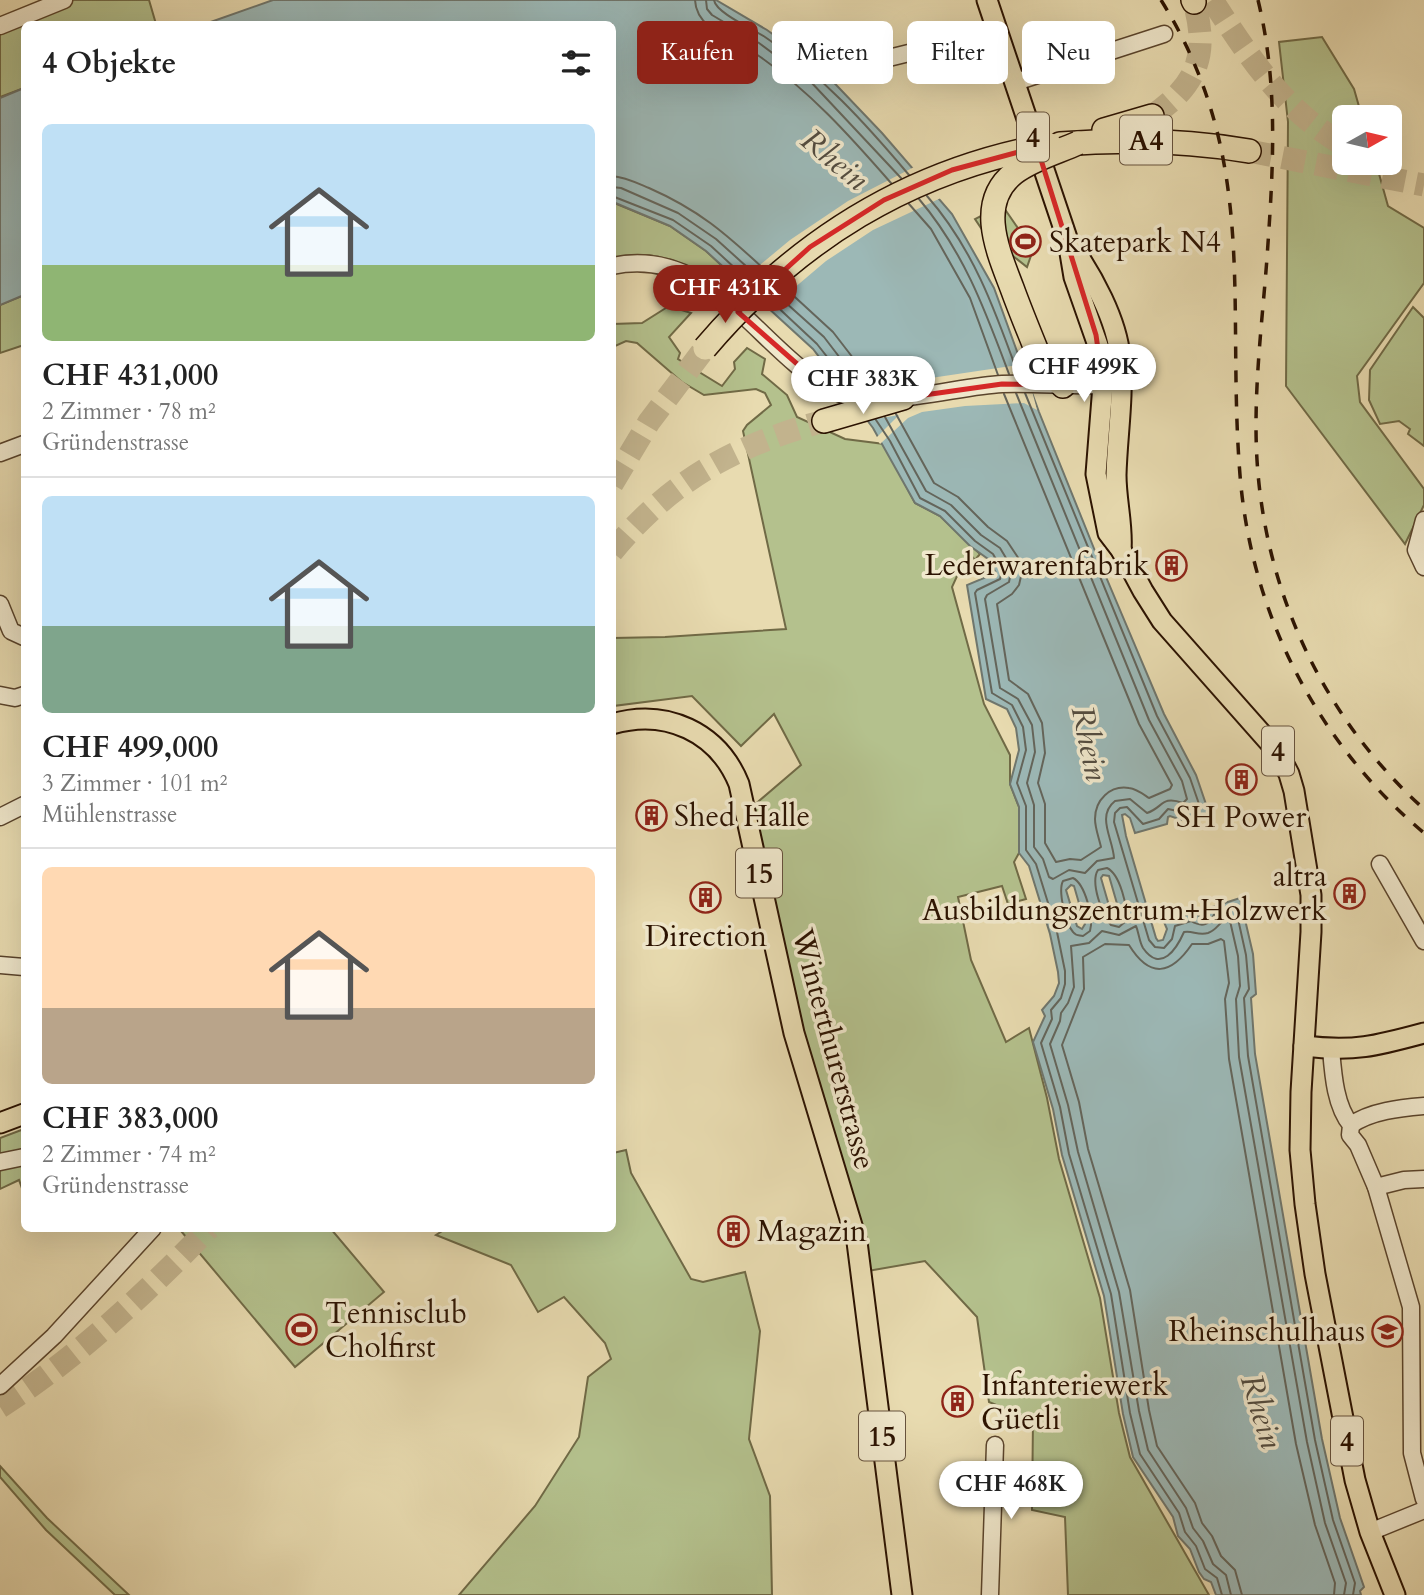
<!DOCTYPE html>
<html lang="de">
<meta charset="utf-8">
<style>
:root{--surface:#fff;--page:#f6f6f6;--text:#222;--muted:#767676;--line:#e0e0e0;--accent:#8f2418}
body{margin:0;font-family:Cardo,serif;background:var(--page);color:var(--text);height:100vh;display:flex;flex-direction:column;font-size:26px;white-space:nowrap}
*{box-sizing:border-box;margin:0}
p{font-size:23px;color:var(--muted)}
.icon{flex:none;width:38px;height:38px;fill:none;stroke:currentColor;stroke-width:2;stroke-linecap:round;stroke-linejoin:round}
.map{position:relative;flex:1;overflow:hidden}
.details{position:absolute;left:21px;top:21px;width:595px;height:1211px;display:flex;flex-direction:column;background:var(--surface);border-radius:10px;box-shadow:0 7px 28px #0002}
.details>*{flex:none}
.top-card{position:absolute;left:637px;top:21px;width:665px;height:63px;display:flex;gap:14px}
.needle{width:46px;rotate:82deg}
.tools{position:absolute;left:1332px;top:105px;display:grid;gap:14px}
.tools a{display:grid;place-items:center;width:70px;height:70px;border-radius:10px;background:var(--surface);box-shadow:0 7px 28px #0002;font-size:35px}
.price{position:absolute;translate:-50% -60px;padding:0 16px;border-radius:24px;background:#fff;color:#222;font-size:23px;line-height:46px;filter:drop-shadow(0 2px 4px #0008)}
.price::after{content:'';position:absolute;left:50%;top:42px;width:21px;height:16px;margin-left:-10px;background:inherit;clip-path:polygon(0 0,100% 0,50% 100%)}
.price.selected{background:var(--accent);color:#fff}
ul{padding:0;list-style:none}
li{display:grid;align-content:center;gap:14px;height:371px;padding:0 21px}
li+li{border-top:2px solid var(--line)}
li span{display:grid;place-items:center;height:217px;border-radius:10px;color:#555}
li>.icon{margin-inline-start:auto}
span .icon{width:126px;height:126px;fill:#fffc;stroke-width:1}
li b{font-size:30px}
h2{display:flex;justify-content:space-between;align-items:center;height:84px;padding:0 21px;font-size:30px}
.chip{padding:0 24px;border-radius:10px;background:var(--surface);box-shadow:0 7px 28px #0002;font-size:24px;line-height:63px}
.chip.selected{background:var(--accent);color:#fff}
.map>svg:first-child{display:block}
</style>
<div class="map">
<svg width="1424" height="1595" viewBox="0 0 1424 1595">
<rect width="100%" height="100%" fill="#e8dbb0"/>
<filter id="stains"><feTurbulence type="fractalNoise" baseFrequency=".00286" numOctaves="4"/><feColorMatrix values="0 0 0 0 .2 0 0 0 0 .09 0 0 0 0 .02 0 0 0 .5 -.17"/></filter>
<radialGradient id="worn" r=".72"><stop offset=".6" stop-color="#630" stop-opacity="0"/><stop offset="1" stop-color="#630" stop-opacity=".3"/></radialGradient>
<g fill="#b4c18d" stroke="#706a46" stroke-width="2">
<path d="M52 0H149L156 24H24V88L0 97V22Z"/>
<path d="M1322 37 1354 89 1362 117H1344V163H1376L1388 206 1424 228V283L1357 376 1360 402 1424 489V505L1405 544 1286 386 1288 122 1279 42Z"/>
<path d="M612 202 670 226 706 251 732 275 721 287C689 263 653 247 613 259Z"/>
<path d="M1002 205 1033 250 1027 267 985 234 975 219Z"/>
<path d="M24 295V345L0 353V305Z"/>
<path d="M669 306 691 313 669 337 680 353 678 359 722 386 735 369 734 362 747 348 765 359 762 374 787 395 797 417 845 439 884 444 915 503 940 516 980 554 975 560 968 552 952 587 984 704 1010 755V784L1019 807V853L1014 862 1026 899 1008 904 1002 886 958 897 971 960 1006 1042 1029 1028 1047 1098 1059 1159 1100 1298 1119 1413 1130 1457 1209 1595H1068L1065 1517 1032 1510 1033 1420 989 1402 977 1317 925 1261 862 1272 746 812 801 765 774 714 741 746 692 696 613 706V638L665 637 786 629 743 431 747 425 771 405 765 393 756 389 704 395 682 382 637 343 626 341 613 347V324L642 323Z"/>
<path d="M1413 307 1424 318V446L1408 434 1410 429 1399 421 1380 424 1369 400 1370 370Z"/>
<path d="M24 1129V1194L19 1180 0 1189V1138Z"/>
<path d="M626 1150 631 1173 691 1279 703 1282 745 1272 760 1331 749 1439 770 1496 772 1595H459L535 1506 579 1437 588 1377 611 1359 605 1343 564 1297 538 1312 511 1265 436 1235 447 1228H612L613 1153Z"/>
<path d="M184 1228 331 1229 384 1292 295 1367 181 1231Z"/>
<path d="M0 1466 47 1518 129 1595H115L46 1530 0 1477Z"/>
</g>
<g fill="#9cb8b6" stroke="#6f766d" stroke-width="2" fill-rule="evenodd">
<path d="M273 0H716L767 30 821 69 882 133 952 214 994 288 1039 412 1095 551 1164 714 1196 775 1209 813 1177 821 1176 818 1170 816 1168 817 1167 824 1135 833 1130 818 1125 814 1122 815 1126 836 1156 938 1158 941 1163 940 1167 929 1164 922 1196 912 1200 918H1204L1207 913 1206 909 1240 898 1253 954 1256 994 1251 998 1255 1054 1322 1439 1340 1518 1364 1587 1360 1591 1361 1595H1216L1211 1582 1204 1579 1199 1572 1190 1549 1178 1536 1173 1517 1133 1457 1123 1414 1104 1296 1062 1155 1053 1109 1033 1042 1045 1016 1042 1010 1054 996 1059 983 1058 972 1050 934 1029 866 1019 853V807L1010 784 1019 750 1016 728 1007 709 986 699 967 585 996 573 988 559 970 546 940 516 915 503 873 428 813 349 706 251 670 226 613 202 612 24H205ZM1103 875 1109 876 1120 914 1118 920 1112 916 1101 878ZM1071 885 1074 886 1085 924 1082 929 1077 926 1066 890Z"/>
<path d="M24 88V295L0 305V98Z"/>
</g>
<g fill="#e8dbb0">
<path d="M916 166 943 197 873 230 826 261 767 311 737 284 790 240 848 201Z"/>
<path d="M1025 364 1037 410 1024 403 965 406 922 412 908 418 880 444 876 438 899 415 864 421 828 375 849 385 877 386Z"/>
</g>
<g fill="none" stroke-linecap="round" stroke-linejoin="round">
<g stroke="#64655b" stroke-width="2">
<path d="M695 0C696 30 735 40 756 54 808 89 850 136 891 183"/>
<path d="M706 0 707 9 712 15 759 43 810 81 901 178"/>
<path d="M714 0C716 13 753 29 765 37 821 74 866 124 909 175"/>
<path d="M612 176C625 177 637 183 649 188 699 210 725 233 764 269"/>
<path d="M612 187 621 188 678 213 716 239 757 276"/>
<path d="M612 196 673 220 711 246 750 282"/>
<path d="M927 196C973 248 995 310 1018 374"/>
<path d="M919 199C964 252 985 310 1009 374"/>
<path d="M909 204 931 229 970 298 998 375"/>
<path d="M784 287 833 332 877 389"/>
<path d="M776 294 824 337 863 388"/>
<path d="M770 300 817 344 850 386"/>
<path d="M1025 393 1157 716 1190 778 1199 804 1197 808 1182 812 1168 809 1159 819 1143 824 1127 807 1120 808 1115 813 1114 822 1149 940 1155 947 1164 948 1172 939 1175 926 1191 921C1203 928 1209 925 1215 913L1233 908 1236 910 1246 955 1249 989 1244 998 1248 1056 1315 1440 1333 1520 1355 1583 1353 1595"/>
<path d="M896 414 934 483 958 497 988 527 1007 541 1019 559 1022 572 1019 585 1012 594 997 604 1009 680 1028 694 1042 723 1045 753 1038 783 1045 804V843L1056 862 1070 859 1081 860 1101 847C1099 838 1095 828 1095 819 1095 800 1110 785 1129 788 1137 789 1143 794 1149 798L1170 789 1172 785 1139 724 1004 394"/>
<path d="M885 417 926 491 951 505 981 535 1000 548 1009 563 1011 572 1009 582 987 595 985 599 1000 688 1018 699 1032 725 1035 752 1027 783 1034 805V847L1043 859 1049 877 1053 879 1069 870 1085 873 1097 861 1114 858C1113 839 1096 816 1115 801L1130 799 1147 813C1163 808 1161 795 1183 803L1187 799 1182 781 1149 720 1016 393"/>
<path d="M876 420 890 441 920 498 945 511 975 541 993 554 1002 570 1000 579 977 590 975 593 992 693 1012 705 1023 727 1026 750 1017 783 1026 806V850L1036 864 1057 932 1065 971V984L1061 998 1051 1010 1052 1019 1041 1043 1060 1107 1069 1154 1111 1294 1130 1413 1140 1454 1179 1513 1185 1532 1196 1546 1205 1569 1217 1578 1222 1595"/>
<path d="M1107 868C1120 874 1128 907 1126 921L1119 927 1111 925C1102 915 1090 882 1098 870Z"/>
<path d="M1073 878C1085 884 1094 918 1090 931L1083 936C1078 935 1076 936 1073 932 1065 923 1058 890 1063 881Z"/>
<path d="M1231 1595 1226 1575 1213 1564 1203 1541 1193 1528 1186 1508 1148 1450 1139 1411 1119 1292 1078 1152 1068 1105 1050 1044 1060 1021 1061 1013 1068 1003 1074 987 1071 946 1089 943 1102 931 1119 935 1136 926C1139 933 1139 941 1143 948 1161 974 1177 948 1184 932 1192 930 1198 936 1208 933 1217 930 1219 922 1227 919L1230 921 1238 956 1240 986 1236 999 1239 1057 1307 1442 1325 1523 1346 1583 1344 1595"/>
<path d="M1242 1595 1235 1570 1221 1556 1212 1536 1202 1523 1195 1503 1157 1446 1149 1410 1130 1290 1088 1149 1079 1102 1062 1045 1084 989 1083 957 1105 944 1129 945C1150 979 1171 975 1192 944H1208L1221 939 1224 941 1229 983 1225 999 1229 1059 1296 1444 1315 1525 1335 1583 1334 1595"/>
</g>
<g stroke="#c2b38d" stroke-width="23" stroke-dasharray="23 11" stroke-linecap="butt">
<path d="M1212 0C1250 58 1283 110 1344 145"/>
<path d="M1152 116C1197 85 1209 55 1194 2"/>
<path d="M1249 151 1424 185"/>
<path d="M612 484 649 422 705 348"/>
<path d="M612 552C671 480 736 445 824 421"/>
<path d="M0 1407C77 1358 145 1294 209 1228"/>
</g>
<defs>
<g id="minor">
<path d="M0 26 64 0"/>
<path d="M844 69 998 31"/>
<path d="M1016 82 1164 34"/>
<path d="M612 266C713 245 757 350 834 391 876 412 956 386 1002 384 1036 383 1069 386 1103 385"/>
<path d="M0 453 24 444"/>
<path d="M1424 520 1416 550 1424 567"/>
<path d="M0 604 11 631 24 637"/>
<path d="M0 695 15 698 24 695"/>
<path d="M0 817 24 805"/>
<path d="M1380 864 1424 941"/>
<path d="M0 965 24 967"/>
<path d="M1331 1049C1333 1073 1335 1106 1351 1125L1350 1135 1358 1145 1376 1187 1411 1307 1412 1453 1424 1499"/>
<path d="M1351 1125C1371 1111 1400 1108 1424 1106"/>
<path d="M0 1162 24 1157"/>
<path d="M1376 1187 1404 1180 1424 1179"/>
<path d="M0 1386 54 1336 153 1228"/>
<path d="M1370 1532 1424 1510"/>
<path d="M990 1595 995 1445"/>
</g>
<g id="major">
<path d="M987 0 1068 241 1074 277 1101 354 1103 385 1096 474 1108 533 1121 550 1143 591 1162 621 1277 751 1289 774 1294 791 1311 895V932L1301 1092 1300 1150 1305 1204 1315 1274 1355 1480 1370 1532 1395 1595"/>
<path d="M1071 245C1092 275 1117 320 1120 357 1124 396 1117 436 1116 475 1116 501 1123 525 1121 550"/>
<path d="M612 724C666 708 718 732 739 784L794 1033 857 1242 902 1595"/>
<path d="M1304 1046C1354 1052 1376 1046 1424 1033"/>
<path d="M0 1123 24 1114"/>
</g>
<g id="highway">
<path d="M1193 0 1194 2"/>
<path d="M1104 130 1152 116"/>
<path d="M1060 144C1125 139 1185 140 1249 151"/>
<path d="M1038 354 1047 369 1063 386"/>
<path d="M824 421 903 398"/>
</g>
</defs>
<use href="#minor" stroke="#5a442c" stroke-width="19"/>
<use href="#major" stroke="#2b1200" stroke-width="23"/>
<use href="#highway" stroke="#2b1200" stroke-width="26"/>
<use href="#minor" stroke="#f0e8cc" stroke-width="16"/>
<use href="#major" stroke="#e8dbb0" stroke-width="19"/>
<use href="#highway" stroke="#e8dbb0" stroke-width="23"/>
<g stroke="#2b1200" stroke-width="3.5" stroke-dasharray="12 12" stroke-linecap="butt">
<path d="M1161 0C1260 159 1226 301 1240 475 1251 614 1317 743 1424 833"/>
<path d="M1258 0C1279 86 1273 171 1267 258 1262 325 1253 393 1257 460 1265 593 1324 719 1424 809"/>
</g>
<defs>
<g id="highway-bridge">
<path d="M705 348C797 240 909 170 1050 145"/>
<path d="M1038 354C1029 332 1020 310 1012 288 998 251 976 203 1014 173 1032 159 1058 152 1078 143"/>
</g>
</defs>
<use href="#highway-bridge" stroke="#2b1200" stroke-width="26" stroke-linecap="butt"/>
<use href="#highway-bridge" stroke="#e8dbb0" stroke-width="23"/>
</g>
<path fill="none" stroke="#d62828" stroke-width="5" stroke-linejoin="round" d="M1037 147 1096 335 1103 385 1002 384 903 398 854 397 812 377 738 312 810 247 884 200 952 170Z"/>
<defs>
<symbol id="stadium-ring" viewBox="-11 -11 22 22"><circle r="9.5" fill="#f0e8cc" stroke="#8f2418" stroke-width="1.5"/><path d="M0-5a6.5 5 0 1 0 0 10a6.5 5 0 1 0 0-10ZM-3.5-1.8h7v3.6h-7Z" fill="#8f2418"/></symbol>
<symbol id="building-ring" viewBox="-11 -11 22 22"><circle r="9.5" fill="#f0e8cc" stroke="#8f2418" stroke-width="1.5"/><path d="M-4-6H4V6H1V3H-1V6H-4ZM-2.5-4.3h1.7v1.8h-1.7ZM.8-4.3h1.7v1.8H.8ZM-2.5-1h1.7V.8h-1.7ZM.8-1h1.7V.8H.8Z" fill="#8f2418"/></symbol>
<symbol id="school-ring" viewBox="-11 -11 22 22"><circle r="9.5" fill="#f0e8cc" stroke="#8f2418" stroke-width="1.5"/><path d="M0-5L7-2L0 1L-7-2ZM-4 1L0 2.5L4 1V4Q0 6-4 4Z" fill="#8f2418"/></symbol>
</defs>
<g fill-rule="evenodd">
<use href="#stadium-ring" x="1008" y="224" width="35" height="35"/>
<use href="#building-ring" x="1154" y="548" width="35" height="35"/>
<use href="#building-ring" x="1224" y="762" width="35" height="35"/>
<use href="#building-ring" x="634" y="798" width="35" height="35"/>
<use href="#building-ring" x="1332" y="876" width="35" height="35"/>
<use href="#building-ring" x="688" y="880" width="35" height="35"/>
<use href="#building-ring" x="716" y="1214" width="35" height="35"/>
<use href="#stadium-ring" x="284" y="1312" width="35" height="35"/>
<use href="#school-ring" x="1370" y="1314" width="35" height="35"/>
<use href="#building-ring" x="940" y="1384" width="35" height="35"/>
</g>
<g text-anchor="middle" stroke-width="7" stroke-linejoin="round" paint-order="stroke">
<g fill="#f0e8cc" stroke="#66523d" stroke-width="2">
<rect x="1017" y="112.5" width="32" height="49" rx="5"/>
<rect x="1120" y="115.5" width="52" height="49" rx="5"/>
<rect x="1262" y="726.5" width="32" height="49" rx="5"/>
<rect x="736" y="848.5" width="46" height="49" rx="5"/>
<rect x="859" y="1411.5" width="46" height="49" rx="5"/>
<rect x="1331" y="1416.5" width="32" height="49" rx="5"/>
</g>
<g font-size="28" font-weight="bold" fill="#2b1200">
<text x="1033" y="147">4</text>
<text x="1146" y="150">A4</text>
<text x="1278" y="761">4</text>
<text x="759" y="883">15</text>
<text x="882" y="1446">15</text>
<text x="1347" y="1451">4</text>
</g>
<g font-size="30" fill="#2b1200" stroke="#f0e8cc" text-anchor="start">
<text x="1049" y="252">Skatepark N4</text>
<text x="1149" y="575" text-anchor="end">Lederwarenfabrik</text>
<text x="674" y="826">Shed Halle</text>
<text x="1241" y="827" text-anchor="middle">SH Power</text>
<text x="1327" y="886" text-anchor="end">altra<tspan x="1327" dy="34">Ausbildungszentrum+Holzwerk</tspan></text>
<text x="706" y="946" text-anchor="middle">Direction</text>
<text x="757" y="1241">Magazin</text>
<text x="325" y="1323">Tennisclub<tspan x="325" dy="34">Cholfirst</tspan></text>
<text x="1365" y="1341" text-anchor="end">Rheinschulhaus</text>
<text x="981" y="1395">Infanteriewerk<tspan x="981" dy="34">Güetli</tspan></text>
</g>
<g font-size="30" fill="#2b1200" stroke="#f0e8cc">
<text transform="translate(834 1049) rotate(75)" y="10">Winterthurerstrasse</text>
</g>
<g font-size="32" font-style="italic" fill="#534c40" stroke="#f0e8cc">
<text transform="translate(835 159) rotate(40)" y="11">Rhein</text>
<text transform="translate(1090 743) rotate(78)" y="11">Rhein</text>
<text transform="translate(1262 1411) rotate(73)" y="11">Rhein</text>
</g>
</g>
<rect width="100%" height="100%" filter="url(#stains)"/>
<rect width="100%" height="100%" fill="url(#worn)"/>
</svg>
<div class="tools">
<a><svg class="needle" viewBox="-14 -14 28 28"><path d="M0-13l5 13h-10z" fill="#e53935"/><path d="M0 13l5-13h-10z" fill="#767676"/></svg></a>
</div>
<b class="price selected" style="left:725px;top:325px">CHF 431K</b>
<b class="price" style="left:1084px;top:404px">CHF 499K</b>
<b class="price" style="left:863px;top:416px">CHF 383K</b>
<b class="price" style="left:1011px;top:1521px">CHF 468K</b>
<div class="top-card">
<a class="chip selected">Kaufen</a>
<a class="chip">Mieten</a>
<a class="chip">Filter</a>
<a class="chip">Neu</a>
</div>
<section class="details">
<h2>4 Objekte<svg class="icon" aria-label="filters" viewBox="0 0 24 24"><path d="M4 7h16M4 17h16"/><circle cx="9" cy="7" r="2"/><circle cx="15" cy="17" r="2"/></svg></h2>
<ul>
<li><span style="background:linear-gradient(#bfe0f5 65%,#8fb573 0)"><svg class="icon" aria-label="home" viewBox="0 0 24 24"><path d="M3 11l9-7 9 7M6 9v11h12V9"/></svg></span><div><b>CHF 431,000</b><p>2 Zimmer · 78 m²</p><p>Gründenstrasse</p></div></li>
<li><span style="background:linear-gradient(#bfe0f5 60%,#7fa58c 0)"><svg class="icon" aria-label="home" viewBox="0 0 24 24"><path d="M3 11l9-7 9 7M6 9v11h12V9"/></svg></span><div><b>CHF 499,000</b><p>3 Zimmer · 101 m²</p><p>Mühlenstrasse</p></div></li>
<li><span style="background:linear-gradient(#ffd9b3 65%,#b9a48a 0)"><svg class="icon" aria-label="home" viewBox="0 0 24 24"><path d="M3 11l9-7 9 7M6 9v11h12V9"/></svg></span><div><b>CHF 383,000</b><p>2 Zimmer · 74 m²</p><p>Gründenstrasse</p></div></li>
</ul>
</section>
</div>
